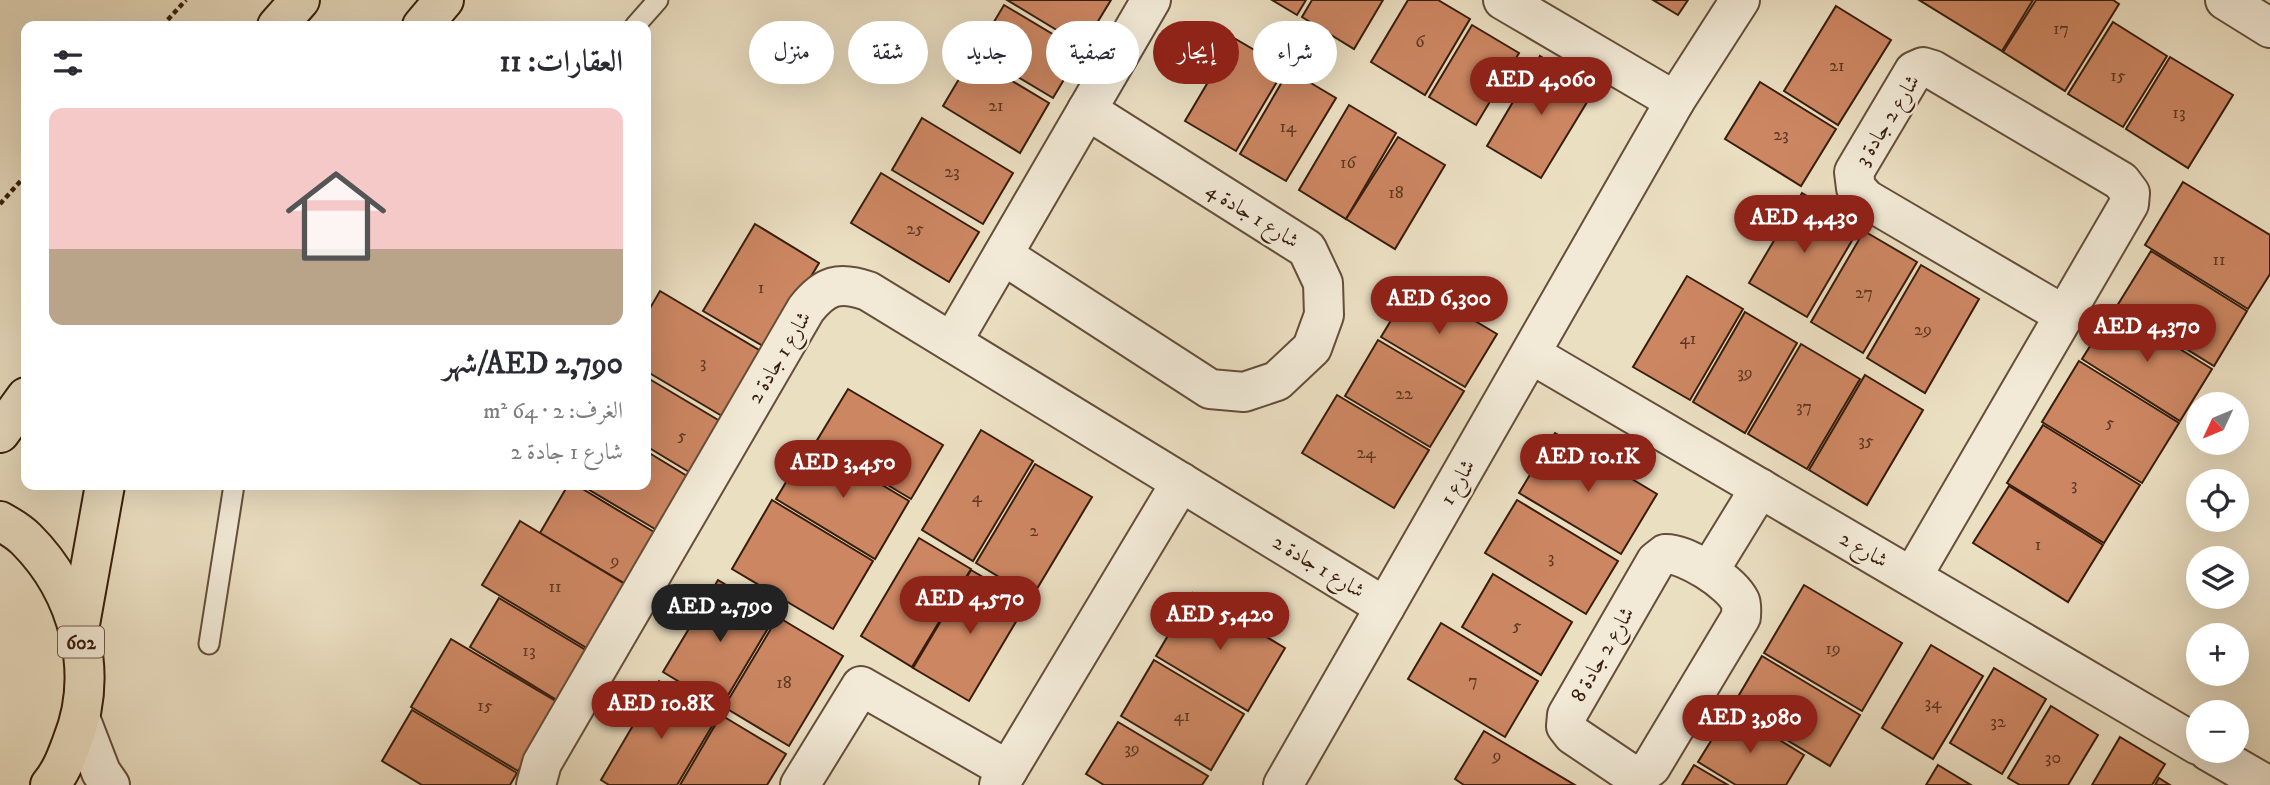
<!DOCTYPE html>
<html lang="ar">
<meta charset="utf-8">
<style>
:root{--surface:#fff;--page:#f7f7f7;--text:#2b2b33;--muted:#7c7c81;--accent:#8f2418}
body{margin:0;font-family:"IM FELL DW Pica",Amiri,serif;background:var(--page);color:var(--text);direction:rtl;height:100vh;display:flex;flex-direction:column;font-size:26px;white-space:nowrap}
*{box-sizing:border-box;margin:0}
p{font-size:23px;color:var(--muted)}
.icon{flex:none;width:38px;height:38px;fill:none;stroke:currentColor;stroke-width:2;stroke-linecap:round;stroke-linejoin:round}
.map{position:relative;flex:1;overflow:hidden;direction:ltr}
.details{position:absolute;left:21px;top:21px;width:630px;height:469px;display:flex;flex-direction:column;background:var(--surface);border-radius:14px;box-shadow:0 7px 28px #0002;direction:rtl}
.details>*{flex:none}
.top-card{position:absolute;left:672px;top:21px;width:665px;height:63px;direction:rtl;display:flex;gap:14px}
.needle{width:46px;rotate:226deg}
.fabs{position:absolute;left:2186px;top:392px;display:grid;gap:14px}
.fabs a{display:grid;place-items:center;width:63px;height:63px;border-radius:50%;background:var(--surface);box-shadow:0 7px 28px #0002;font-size:35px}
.price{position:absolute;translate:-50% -60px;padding:0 16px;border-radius:24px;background:var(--accent);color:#fff;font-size:23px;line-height:46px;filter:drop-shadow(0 2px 4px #0008)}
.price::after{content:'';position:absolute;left:50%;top:42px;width:21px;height:16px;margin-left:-10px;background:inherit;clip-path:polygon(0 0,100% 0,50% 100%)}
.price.active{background:#222;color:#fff}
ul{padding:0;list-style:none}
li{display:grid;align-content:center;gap:14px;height:371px;padding:0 28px}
li span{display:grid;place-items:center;height:217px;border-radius:14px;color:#555}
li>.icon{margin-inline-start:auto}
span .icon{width:126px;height:126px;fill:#fffc;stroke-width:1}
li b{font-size:30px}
h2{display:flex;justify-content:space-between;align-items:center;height:84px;padding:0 28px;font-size:30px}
.pill{padding:0 24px;border-radius:32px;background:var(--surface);box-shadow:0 7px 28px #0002;font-size:24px;line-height:63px}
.pill.active{background:var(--accent);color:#fff}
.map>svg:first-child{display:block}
</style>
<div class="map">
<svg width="2270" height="785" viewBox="0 0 2270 785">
<rect width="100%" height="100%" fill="#ebdfc2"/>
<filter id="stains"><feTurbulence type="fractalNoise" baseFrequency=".00286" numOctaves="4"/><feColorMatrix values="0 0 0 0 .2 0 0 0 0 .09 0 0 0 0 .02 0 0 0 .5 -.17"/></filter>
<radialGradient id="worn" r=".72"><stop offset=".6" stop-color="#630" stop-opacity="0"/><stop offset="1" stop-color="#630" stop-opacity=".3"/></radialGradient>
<g fill="#cc8662" stroke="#381d0c" stroke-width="2">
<path d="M1007 0H1111L1083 46Z"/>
<path d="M1272 0H1306L1297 15Z"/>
<path d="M1312 0H1383L1354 49 1302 17Z"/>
<path d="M1408 0H1438L1470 19 1425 95 1371 62Z"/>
<path d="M1653 0H1688L1678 15Z"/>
<path d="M1919 0H2033L2002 51Z"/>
<path d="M2036 0H2113L2119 4 2065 91 2003 52Z"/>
<path d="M1004 5 1081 51 1053 98 976 52Z"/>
<path d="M1836 6 1891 40 1838 125 1784 91Z"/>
<path d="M2113 22 2167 56 2123 127 2068 94Z"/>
<path d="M1472 25 1519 53 1476 125 1429 97Z"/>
<path d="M1234 38 1285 68 1236 151 1185 121Z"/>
<path d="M1540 56 1595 89 1541 178 1487 146Z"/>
<path d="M972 57 1049 103 1020 153 943 106Z"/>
<path d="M2170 57 2233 95 2188 168 2126 129Z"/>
<path d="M1289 70 1336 98 1286 181 1240 154Z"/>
<path d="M1760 82 1836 129 1801 186 1725 139Z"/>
<path d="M1349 105 1396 133 1346 219 1299 190Z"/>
<path d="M922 118 1013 173 983 224 892 170Z"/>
<path d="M1398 137 1445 165 1395 249 1346 219Z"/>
<path d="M881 173 979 232 949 282 851 223Z"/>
<path d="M2183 182 2270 235V274L2248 309 2145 245Z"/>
<path d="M1802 193 1860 227 1807 317 1749 283Z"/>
<path d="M755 224 819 263 768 349 703 311Z"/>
<path d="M1864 231 1917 262 1863 353 1811 322Z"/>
<path d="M2151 251 2247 311 2214 366 2117 306Z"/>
<path d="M1921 265 1979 299 1925 393 1867 358Z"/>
<path d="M1687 276 1743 309 1690 400 1633 367Z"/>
<path d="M1413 284 1497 334 1465 387 1381 337Z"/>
<path d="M660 291 766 354 727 419 646 371V315Z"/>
<path d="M2114 308 2212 369 2180 421 2082 359Z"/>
<path d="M1745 312 1797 343 1745 433 1693 402Z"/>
<path d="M1378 340 1464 391 1430 447 1345 396Z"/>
<path d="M1801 344 1860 379 1807 469 1748 434Z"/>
<path d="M2079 361 2179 423 2142 483 2042 422Z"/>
<path d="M1865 375 1923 410 1867 505 1809 470Z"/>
<path d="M646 377 725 424 694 475 646 446Z"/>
<path d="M848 389 943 445 911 499 816 442Z"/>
<path d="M1337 395 1429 450 1394 508 1302 453Z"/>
<path d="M2043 425 2140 485 2104 543 2007 483Z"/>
<path d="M981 430 1033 461 973 561 922 530Z"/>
<path d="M1555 433 1657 494 1621 554 1519 493Z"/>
<path d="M810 442 909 501 875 559 776 499Z"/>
<path d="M646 451 692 479 660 532 581 485H646Z"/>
<path d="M1035 464 1092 497 1032 597 976 563Z"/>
<path d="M568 485H576L659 535 629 586 540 533Z"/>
<path d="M2009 486 2103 545 2068 602 1973 543Z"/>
<path d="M772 500 873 561 833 629 732 569Z"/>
<path d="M1517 500 1618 561 1586 614 1485 553Z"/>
<path d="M520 521 628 586 590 650 482 585Z"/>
<path d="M919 538 971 569 912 667 861 636Z"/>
<path d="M971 570 1027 603 969 701 913 668Z"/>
<path d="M1493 574 1572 622 1541 675 1462 627Z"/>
<path d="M718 580 776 615 721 707 663 672Z"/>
<path d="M1804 585 1902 643 1862 711 1764 653Z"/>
<path d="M1193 593 1285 648 1248 711 1156 656Z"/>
<path d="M499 598 589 652 560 702 470 647Z"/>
<path d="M778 617 843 656 789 746 724 707Z"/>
<path d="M1441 623 1538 681 1505 737 1408 679Z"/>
<path d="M451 639 559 703 518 771 411 707Z"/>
<path d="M1931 645 1983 676 1933 759 1882 728Z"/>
<path d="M1762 656 1860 715 1830 766 1732 707Z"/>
<path d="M1154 660 1244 714 1211 770 1121 716Z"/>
<path d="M1994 668 2046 699 2002 774 1950 743Z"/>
<path d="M659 681 718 716 677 785H609L601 780Z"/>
<path d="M2051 706 2098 735 2068 785H2020L2008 778Z"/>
<path d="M412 710 517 773 510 785H422L382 761Z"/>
<path d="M1730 710 1804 755 1786 785H1736L1698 762Z"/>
<path d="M721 715 786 754 767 785H680Z"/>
<path d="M1118 722 1208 776 1202 785H1104L1086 774Z"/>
<path d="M1484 731 1575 785H1464L1455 779Z"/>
<path d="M2120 737 2165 764 2152 785H2092Z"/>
<path d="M1694 765 1728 785H1682Z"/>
<path d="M1938 765 1971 785H1926Z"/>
<path d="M2159 778 2170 785H2155Z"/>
</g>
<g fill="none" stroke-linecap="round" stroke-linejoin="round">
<defs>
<g id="service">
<path d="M635 26 658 0"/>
<path d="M209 644 234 485"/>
</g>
<g id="minor">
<path d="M1503 0 1675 101"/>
<path d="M2225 0 2270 28"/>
<path d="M1003 255 1210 389 1244 392 1277 381 1312 348 1324 315 1323 283 1307 249 1087 110"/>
<path d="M952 342 1151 0"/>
<path d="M1531 354 2198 745"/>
<path d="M1665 554C1685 553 1731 582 1740 601 1742 605 1741 612 1741 617L1651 767 1642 773 1631 774 1573 735 1566 726 1567 715 1656 561Z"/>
<path d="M1709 571 1760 488"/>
<path d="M1912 577 2129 204 2130 193 2121 181 1933 70 1923 67 1914 71 1854 172 1856 188 1866 199 2064 315"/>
<path d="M2208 751 2267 785"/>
<path d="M536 785 542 763 806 309C825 285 839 281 868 291L1385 607"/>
<path d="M800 785 861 686 1008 770"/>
<path d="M999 785 1181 482"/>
<path d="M1283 785 1675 101 1740 0"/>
</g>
<path id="tertiary" d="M81 720 101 772 110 785"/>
<g id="primary">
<path d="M277 26 300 0"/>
<path d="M422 26 444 0"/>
<path d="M0 433 26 397"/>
<path d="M0 521C9 526 19 532 26 539 79 592 100 673 72 742 66 758 61 772 50 785"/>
<path d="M79 630 105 485"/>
</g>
</defs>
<use href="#service" stroke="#654e3a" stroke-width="23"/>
<use href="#minor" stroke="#654e3a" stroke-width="42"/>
<use href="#tertiary" stroke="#654e3a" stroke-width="42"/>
<use href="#primary" stroke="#381d0c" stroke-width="42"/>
<g stroke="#381d0c" stroke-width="4.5" stroke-dasharray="5 3.5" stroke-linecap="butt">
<path d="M162 26 186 0"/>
<path d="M0 204 26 175"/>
</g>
<use href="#service" stroke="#f2ead7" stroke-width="19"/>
<use href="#minor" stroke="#f2ead7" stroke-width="38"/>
<use href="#tertiary" stroke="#f2ead7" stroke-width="38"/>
<use href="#primary" stroke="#ebdfc2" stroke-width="38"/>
</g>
<g text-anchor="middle" stroke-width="5" stroke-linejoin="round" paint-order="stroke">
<g font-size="18" fill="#5d3722">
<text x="2061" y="34">17</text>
<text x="1420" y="47">6</text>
<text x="1837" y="71">21</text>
<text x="2118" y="81">15</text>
<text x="996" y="111">21</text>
<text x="2179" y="118">13</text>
<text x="1288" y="132">14</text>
<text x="1781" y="140">23</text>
<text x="1348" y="168">16</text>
<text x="952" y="177">23</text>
<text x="1396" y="198">18</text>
<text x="915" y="234">25</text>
<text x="2219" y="265">11</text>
<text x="761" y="293">1</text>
<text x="1864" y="298">27</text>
<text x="1923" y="335">29</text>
<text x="1688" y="344">41</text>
<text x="703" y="368">3</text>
<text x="1745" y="378">39</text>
<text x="1404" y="399">22</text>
<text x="1804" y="412">37</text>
<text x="2110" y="428">5</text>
<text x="682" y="441">5</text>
<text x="1866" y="446">35</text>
<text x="1366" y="458">24</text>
<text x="2074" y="490">3</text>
<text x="977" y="502">4</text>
<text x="1034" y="536">2</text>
<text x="2038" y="550">1</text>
<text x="1551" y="563">3</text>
<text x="615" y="566">9</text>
<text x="555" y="592">11</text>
<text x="1517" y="631">5</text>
<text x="1833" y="654">19</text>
<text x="529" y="656">13</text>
<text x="1473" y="686">7</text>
<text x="784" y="688">18</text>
<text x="1933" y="708">34</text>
<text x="485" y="711">15</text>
<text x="1182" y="721">41</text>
<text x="1998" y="727">32</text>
<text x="1132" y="754">39</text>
<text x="1497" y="761">9</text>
<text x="2053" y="763">30</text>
</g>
<rect fill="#f2ead7" stroke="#705a49" stroke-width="2" x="58" y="626.5" width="46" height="31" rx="5"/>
<g font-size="19" font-weight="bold" fill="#381d0c">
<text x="81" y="649">602</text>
</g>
<g font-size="21" fill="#381d0c" stroke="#f2ead7">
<text transform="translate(1887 120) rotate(-58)" y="7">شارع 2 جادة 3</text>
<text transform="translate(1253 215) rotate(32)" y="7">شارع 1 جادة 4</text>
<text transform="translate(779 357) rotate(-59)" y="7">شارع 1 جادة 2</text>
<text transform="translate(1457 482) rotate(-60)" y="7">شارع 1</text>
<text transform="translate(1864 549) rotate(30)" y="7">شارع 2</text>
<text transform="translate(1319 566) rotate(31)" y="7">شارع 1 جادة 2</text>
<text transform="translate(1602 654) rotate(-60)" y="7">شارع 2 جادة 8</text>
</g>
</g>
<rect width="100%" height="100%" filter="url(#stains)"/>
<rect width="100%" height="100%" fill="url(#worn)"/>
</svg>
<div class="fabs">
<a><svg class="needle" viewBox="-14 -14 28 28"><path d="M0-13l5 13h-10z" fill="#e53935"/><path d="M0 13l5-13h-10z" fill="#7c7c81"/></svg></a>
<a><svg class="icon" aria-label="locate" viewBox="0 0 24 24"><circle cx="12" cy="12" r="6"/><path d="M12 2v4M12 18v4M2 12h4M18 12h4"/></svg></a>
<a><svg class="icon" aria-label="layers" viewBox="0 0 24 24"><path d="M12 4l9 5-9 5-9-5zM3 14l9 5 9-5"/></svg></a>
<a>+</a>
<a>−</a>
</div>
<b class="price" style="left:1541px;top:117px">AED 4,060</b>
<b class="price" style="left:1804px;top:255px">AED 4,430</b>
<b class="price" style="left:1439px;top:336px">AED 6,300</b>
<b class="price" style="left:2147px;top:364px">AED 4,370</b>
<b class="price" style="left:1588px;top:494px">AED 10.1K</b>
<b class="price" style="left:843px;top:500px">AED 3,450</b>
<b class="price" style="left:970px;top:636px">AED 4,570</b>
<b class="price active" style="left:720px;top:644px">AED 2,790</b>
<b class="price" style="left:1220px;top:652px">AED 5,420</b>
<b class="price" style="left:661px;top:741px">AED 10.8K</b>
<b class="price" style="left:1750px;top:755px">AED 3,980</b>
<div class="top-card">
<a class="pill">شراء</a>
<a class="pill active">إيجار</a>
<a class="pill">تصفية</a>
<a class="pill">جديد</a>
<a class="pill">شقة</a>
<a class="pill">منزل</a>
</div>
<section class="details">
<h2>العقارات: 11<svg class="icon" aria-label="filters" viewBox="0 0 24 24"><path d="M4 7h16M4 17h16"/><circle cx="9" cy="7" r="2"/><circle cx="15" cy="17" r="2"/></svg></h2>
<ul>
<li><span style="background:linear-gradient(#f6c9c9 65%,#b9a48a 0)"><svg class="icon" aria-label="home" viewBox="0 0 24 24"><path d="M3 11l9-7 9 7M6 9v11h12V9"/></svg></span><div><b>AED 2,790/شهر</b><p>الغرف: 2 · 64 m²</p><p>شارع 1 جادة 2</p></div></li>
</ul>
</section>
</div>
